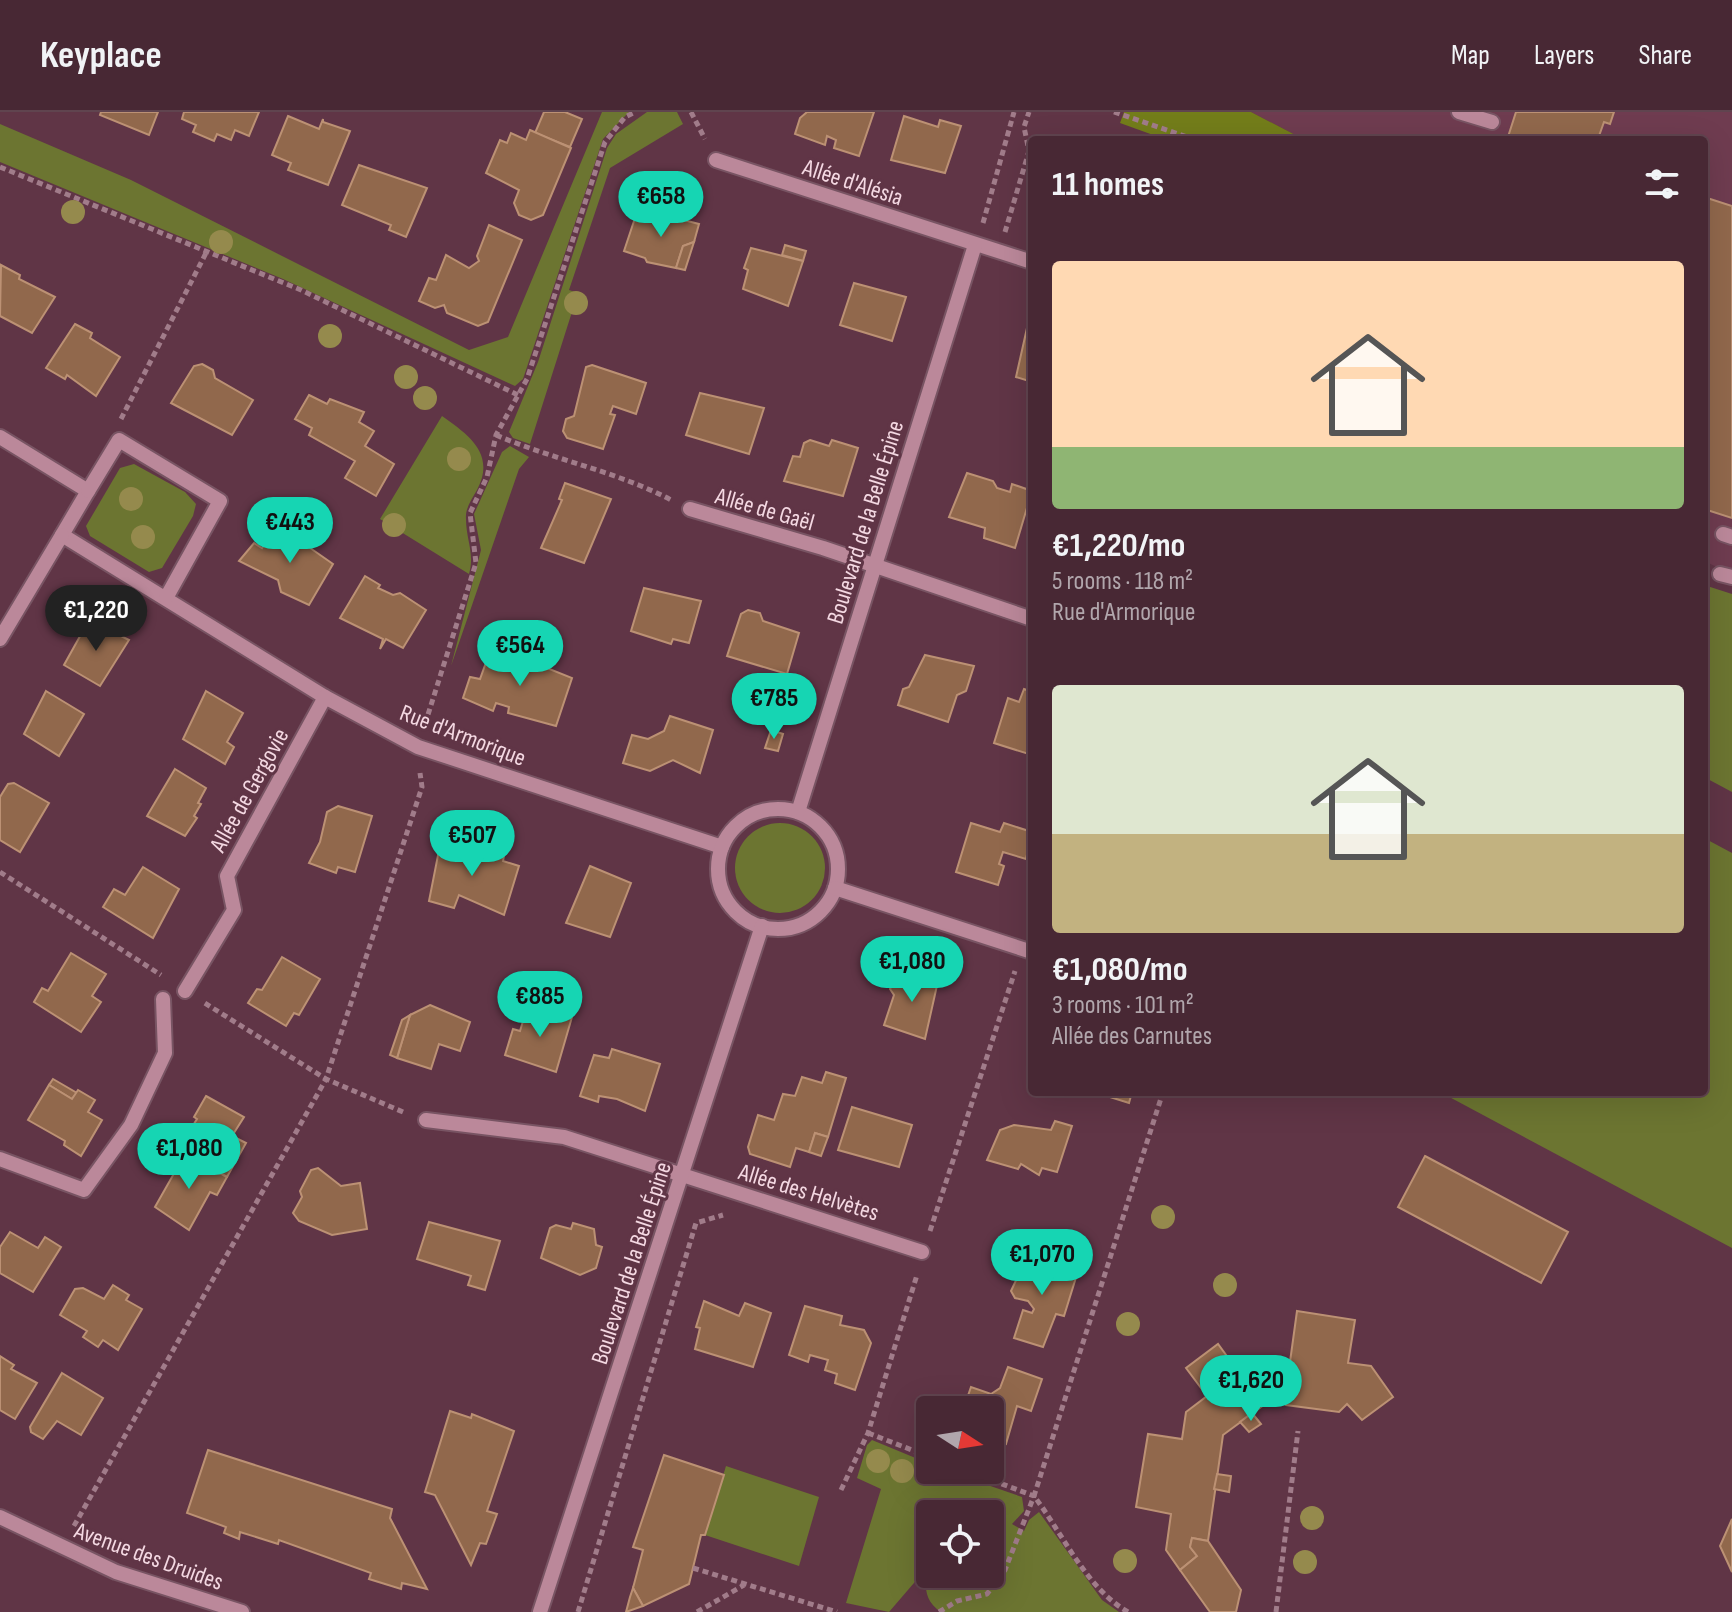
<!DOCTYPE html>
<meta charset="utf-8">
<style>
:root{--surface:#482834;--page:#4f303c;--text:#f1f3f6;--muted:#b1a6ac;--line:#60444f;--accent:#16d5b3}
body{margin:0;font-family:"Sofia Sans Condensed",sans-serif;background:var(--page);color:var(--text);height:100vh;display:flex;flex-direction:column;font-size:30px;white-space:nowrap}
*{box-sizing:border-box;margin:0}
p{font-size:26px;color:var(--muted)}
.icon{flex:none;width:44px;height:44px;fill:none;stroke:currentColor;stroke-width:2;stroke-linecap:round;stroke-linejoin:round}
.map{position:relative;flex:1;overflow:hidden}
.side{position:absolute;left:1028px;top:24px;width:680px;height:960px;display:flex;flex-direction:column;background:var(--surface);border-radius:8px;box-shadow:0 8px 32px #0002,0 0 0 2px var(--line)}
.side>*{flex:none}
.needle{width:52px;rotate:102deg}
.fabs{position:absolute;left:916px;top:1284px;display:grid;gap:16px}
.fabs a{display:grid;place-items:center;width:88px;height:88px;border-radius:8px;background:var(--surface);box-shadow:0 8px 32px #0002,0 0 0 2px var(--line);font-size:40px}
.price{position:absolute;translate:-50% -68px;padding:0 18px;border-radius:28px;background:var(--accent);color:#111;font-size:26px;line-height:52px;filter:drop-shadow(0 2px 4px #0008)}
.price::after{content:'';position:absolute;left:50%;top:48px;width:24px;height:18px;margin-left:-12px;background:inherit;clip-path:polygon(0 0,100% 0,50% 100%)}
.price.on{background:#222;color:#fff}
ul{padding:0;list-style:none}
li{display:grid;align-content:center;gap:16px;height:424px;padding:0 24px}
li span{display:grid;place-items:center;height:248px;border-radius:8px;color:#555}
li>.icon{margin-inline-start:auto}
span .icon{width:144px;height:144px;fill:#fffc;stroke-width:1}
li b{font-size:34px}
h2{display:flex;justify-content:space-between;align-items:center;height:96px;padding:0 24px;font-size:34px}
header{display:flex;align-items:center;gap:48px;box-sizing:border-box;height:112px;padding:0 40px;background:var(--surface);border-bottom:2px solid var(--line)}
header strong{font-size:38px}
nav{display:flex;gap:44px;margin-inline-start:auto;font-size:28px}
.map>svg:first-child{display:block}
</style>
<header>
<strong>Keyplace</strong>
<nav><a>Map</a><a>Layers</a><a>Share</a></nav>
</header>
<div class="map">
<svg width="1732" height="1500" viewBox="0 0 1732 1500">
<rect width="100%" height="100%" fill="#603546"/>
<path fill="#6f3c50" d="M1251 0H1732V462L1704 449V28H1305Z"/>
<g fill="#6c7531" fill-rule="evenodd">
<path d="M602 0H629L603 27 523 267 515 274 283 167 0 50V12L131 68 469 238 508 225Z"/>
<path d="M647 0H677L683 12 610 56 569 178 578 181 530 332 513 326 509 320 538 250 607 36 616 22Z"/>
<path d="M442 304C469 323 496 342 477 378 472 387 465 396 466 407 466 427 475 442 469 462L380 407Z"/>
<path d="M510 334 529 345 519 357 451 554 481 438 474 402 502 340Z"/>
<path d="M134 352 185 380 196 392 193 404 162 456 149 460 90 424 86 414 120 356Z"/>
<path d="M1704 473 1732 482V680L1704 665Z"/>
<circle cx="780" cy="756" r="45"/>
<path d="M1704 726 1732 741V1136L1440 980H1704Z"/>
<path d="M872 1328 930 1352V1358H944L1022 1385 1024 1399 1012 1412 1024 1419 1029 1408 1039 1400 1102 1488 1119 1500H941C924 1489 925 1475 926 1457L889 1500 846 1491 881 1377 857 1366 867 1333ZM930 1402H990V1462H930Z"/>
<path d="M726 1354 819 1385 799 1454 705 1423Z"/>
</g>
<path fill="#737d1a" d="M1124 0H1251L1305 28H1167L1120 11Z"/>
<g fill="#91684c" stroke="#bc9174" stroke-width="2">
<path d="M101 0H158L149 23 100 3Z"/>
<path d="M184 0H259L249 24 235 18 231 28 217 22 214 29 193 20 196 13 182 7Z"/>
<path d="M544 0H565L582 7 570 35 535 21Z"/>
<path d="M807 0H874L859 44 834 36 836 28 827 24 825 33 795 22 800 6Z"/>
<path d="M1516 0H1614L1610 12 1604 10 1599 24 1606 28H1507Z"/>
<path d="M288 4 319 17 323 7V10L350 19 328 73 288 58 291 51 272 43Z"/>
<path d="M904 4 938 15 940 8 961 14 945 61 891 48Z"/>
<path d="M530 18 571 36 543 103 531 108 519 103 514 91 519 78 486 61 500 28 507 31 511 21 526 28Z"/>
<path d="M359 53 427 76 406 125 389 118 391 113 342 93Z"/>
<path d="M1704 85 1732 94V406L1704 397Z"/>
<path d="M653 100 699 112 694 130 683 134 676 156 647 150 645 146 624 139 636 103 649 108Z"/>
<path d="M489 113 522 128 488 210 478 214 447 201 444 193 435 196 419 189 429 166 436 168 446 143 469 156 479 149 477 144Z"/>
<path d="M694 130 685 158 676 156 683 134Z"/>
<path d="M785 133 806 139 803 149 782 143Z"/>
<path d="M751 136 803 149 788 194 743 177 748 158 744 156Z"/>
<path d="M1 153 20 163 19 167 55 185 32 221 0 204Z"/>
<path d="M854 171 906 185 892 229 840 213Z"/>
<path d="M75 212 92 221 90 226 120 245 96 284 67 263 65 267 46 256Z"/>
<path d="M1027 216 1032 217V270L1016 265Z"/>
<path d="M202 252 213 258 215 266 253 288 232 323 171 291 194 254Z"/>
<path d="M592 253 646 271 636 302 613 294 610 302 615 303 603 337 567 326 563 319 566 307 574 304 586 255Z"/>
<path d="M700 281 764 296 749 342 686 323Z"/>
<path d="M309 283 327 292 330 287 364 300 359 310 374 319 365 334 394 352 376 384 345 366 355 349 309 323 312 316 295 307Z"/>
<path d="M810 328 829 334 832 328 858 336 843 384 784 369 793 344 800 345 804 331Z"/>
<path d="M967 361 993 369 997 376 1010 380 1012 372 1032 379 1015 436 984 426 985 416 949 405Z"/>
<path d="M565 371 611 387 584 451 541 436 562 388 559 387Z"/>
<path d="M283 417 333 452 309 493 281 480 278 468 239 449 254 431 262 436 272 420Z"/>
<path d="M365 464 380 473 378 476 393 483 400 481 426 498 403 536 386 527 380 537 383 527 340 506Z"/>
<path d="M644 476 701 489 689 531 673 527 671 532 631 519Z"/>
<path d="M748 498 760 501 763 509 799 521 787 562 727 544 741 502Z"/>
<path d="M89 508 129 528 100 574 64 553Z"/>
<path d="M492 534 572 566 556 614 508 601 509 595 496 591 493 599 463 586 470 565 480 567Z"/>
<path d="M925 543 974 554 966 579 957 583 948 610 898 593 903 577 909 575Z"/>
<path d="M1024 577 1032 580V643L994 631 1008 586 1019 590Z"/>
<path d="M46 579 84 602 59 644 24 622Z"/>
<path d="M206 579 243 601 227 630 234 635 225 652 183 627Z"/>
<path d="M670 604 713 618 700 661 673 648 650 659 623 651 632 623 648 627 664 619Z"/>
<path d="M771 618 783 622 778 639 765 636Z"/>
<path d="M175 657 206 676 198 691 201 692 194 704 197 706 185 724 147 704Z"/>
<path d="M14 671 49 691 20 740 0 728V685L8 672Z"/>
<path d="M338 694 372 704 355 760 338 755 336 761 309 751 320 730 327 700Z"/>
<path d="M971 711 1000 720 1004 711 1032 720 1026 747 1003 740 999 752 1004 754 998 773 956 760Z"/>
<path d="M441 728 479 741 481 737 504 744 503 749 519 754 504 803 459 783 454 796 429 789Z"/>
<path d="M590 754 631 771 610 825 566 811Z"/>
<path d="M143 755 179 777 153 826 103 795 114 777 125 783Z"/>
<path d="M71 841 106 862 92 884 101 890 81 920 34 890 42 876 48 879Z"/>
<path d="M282 845 320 867 299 903 294 901 286 914 248 891 257 877 262 878Z"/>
<path d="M902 857 938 869 925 927 884 913 894 883 890 877Z"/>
<path d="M430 893 470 910 460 939 439 932 431 957 397 946 410 903Z"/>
<path d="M527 896 547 903 556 900 572 905 556 960 505 943 513 917 520 919Z"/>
<path d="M410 903 397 946 390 943 402 908Z"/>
<path d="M612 937 660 952 645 999 617 987 599 984 598 990 580 984 594 943 609 946Z"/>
<path d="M826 960 846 966 828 1025 815 1021 809 1040 796 1036 790 1055 750 1042 748 1035 758 1003 774 1008 783 982 795 984 802 965 822 971Z"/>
<path d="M53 967 77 981 72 987 49 973Z"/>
<path d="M49 973 72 987 78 978 95 988 88 1000 102 1008 81 1044 64 1033 65 1029 28 1008Z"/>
<path d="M1094 980H1132L1129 991Z"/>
<path d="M206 984 244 1005 232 1024 246 1031 227 1065 185 1042 196 1024 189 1020 197 1007 194 1005Z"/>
<path d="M852 995 912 1013 899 1055 838 1038Z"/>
<path d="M1055 1009 1072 1014 1057 1060 1042 1056 1039 1063 1021 1052 1018 1057 987 1048 1000 1018 1014 1013 1051 1018Z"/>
<path d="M815 1021 828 1025 821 1044 809 1040Z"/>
<path d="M185 1042 227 1065 217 1083 210 1080 189 1118 155 1095Z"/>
<path d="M1425 1044 1568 1120 1541 1171 1398 1095Z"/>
<path d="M318 1056 341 1074 360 1071 367 1117 332 1123 299 1109 293 1101 302 1085 300 1079 311 1058Z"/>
<path d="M429 1110 500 1129 485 1178 468 1173 471 1164 417 1147Z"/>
<path d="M573 1111 594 1117 596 1133 602 1135 596 1156 580 1163 541 1146 550 1116 556 1113 571 1117Z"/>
<path d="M10 1120 38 1136 45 1125 61 1135 33 1180 0 1161V1135Z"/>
<path d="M1028 1143 1051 1151 1065 1150 1066 1156 1078 1159 1064 1204 1056 1202 1043 1235 1014 1226 1023 1198 1032 1201 1034 1197 1028 1189 1015 1186 1011 1179Z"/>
<path d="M113 1173 129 1183 126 1188 142 1197 118 1238 103 1228 98 1235 83 1225 87 1219 60 1203 75 1177 83 1176 104 1187Z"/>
<path d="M704 1189 739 1204 745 1191 771 1201 753 1255 695 1237 700 1216 696 1215Z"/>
<path d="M805 1194 842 1204 840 1213 864 1218 871 1231 855 1278 835 1271 837 1262 825 1258 828 1248 810 1243 808 1250 789 1243Z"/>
<path d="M1297 1199 1355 1208 1348 1251 1371 1254 1393 1285 1362 1308 1347 1292 1339 1300 1286 1293 1280 1281 1223 1323 1208 1429 1192 1426 1190 1435 1197 1444 1180 1458 1166 1438 1171 1402 1136 1395 1148 1322 1182 1327 1186 1300 1207 1284 1186 1256 1218 1232 1240 1262 1259 1244 1290 1250Z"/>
<path d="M0 1244 14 1253 11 1257 37 1271 15 1307 0 1298Z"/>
<path d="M1008 1255 1042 1267 1031 1299 1017 1294 1006 1332 990 1326V1298H963L971 1275 991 1282 1000 1276Z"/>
<path d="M62 1261 103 1286 81 1323 57 1309 43 1327 31 1320 30 1315Z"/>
<path d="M450 1299 471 1306 472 1302 514 1319 487 1399 497 1402 486 1432 480 1431 471 1453 435 1383 425 1380Z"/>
<path d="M1252 1301 1261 1312 1249 1320 1240 1310Z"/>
<path d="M208 1338 392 1397 390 1406 427 1477 402 1471 401 1477 369 1467 371 1461 279 1428 278 1432 240 1420 239 1427 224 1421 226 1415 187 1401Z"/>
<path d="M664 1343 724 1363 705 1423H701L689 1472 643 1494 633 1476 643 1438 633 1435Z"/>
<path d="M1217 1362 1231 1364 1229 1380 1214 1377Z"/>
<path d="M1732 1407V1460L1720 1434Z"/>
<path d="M1192 1426 1208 1429 1241 1478 1236 1500H1210L1180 1458 1197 1444 1190 1435Z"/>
<path d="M633 1476 643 1494 626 1500 630 1485Z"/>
</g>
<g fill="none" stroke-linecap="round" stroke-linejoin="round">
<defs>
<g id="minor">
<path d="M1459 0 1492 10"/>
<path d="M716 48 1032 150"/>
<path d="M0 325 88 379 62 423 325 585 418 635 722 735"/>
<path d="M88 379 119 328 220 389 166 486"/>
<path d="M690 397 823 436 1032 507"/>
<path d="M1723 422 1732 425"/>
<path d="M1720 462 1732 465"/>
<path d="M0 527 62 423"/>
<circle cx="778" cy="757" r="60"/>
<path d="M798 700 975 133"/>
<path d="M835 776 1032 840"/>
<path d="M185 879 234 798 227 764 325 585"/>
<path d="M426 1008 564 1025 922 1140"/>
<path d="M0 1047 84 1078 131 1013 165 941 163 887"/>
<path d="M0 1405 116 1460 242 1500"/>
<path d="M540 1500 762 814"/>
</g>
</defs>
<use href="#minor" stroke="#785463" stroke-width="18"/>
<g stroke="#a17c8a" stroke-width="5" stroke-dasharray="6 4" stroke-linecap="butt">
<path d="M691 0 705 27"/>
<path d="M1114 0 1196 28"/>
<path d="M0 55 301 178 518 283"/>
<path d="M983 111 1014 0"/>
<path d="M1005 120 1029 39 1024 15 1029 0"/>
<path d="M121 307 207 139"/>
<path d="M496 323C554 348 616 359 671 388"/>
<path d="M425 612 476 451 470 401 487 365 496 323 527 267 605 30 625 5 635 0"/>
<path d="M0 760 161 863"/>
<path d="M1303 980 1308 984"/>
<path d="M403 1000 326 967 422 675 420 661"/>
<path d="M930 1119 1015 859"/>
<path d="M868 1321 930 1345"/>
<path d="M841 1378 868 1321 917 1163"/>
<path d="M74 1414 326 967 203 890"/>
<path d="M693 1456 837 1500"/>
<path d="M578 1500 696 1111 723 1103"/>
<path d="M697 1500 744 1473"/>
<path d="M939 1500 957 1489 987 1482 1005 1458 1034 1384 965 1358"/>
<path d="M1128 1500C1086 1476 1063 1422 1034 1384L1163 980"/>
<path d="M1276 1500 1298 1319"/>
</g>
<use href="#minor" stroke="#bb889a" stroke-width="14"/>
</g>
<g fill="#958a4d">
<circle cx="73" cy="100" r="12"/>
<circle cx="221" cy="130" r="12"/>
<circle cx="576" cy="191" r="12"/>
<circle cx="330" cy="224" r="12"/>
<circle cx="406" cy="265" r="12"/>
<circle cx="425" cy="286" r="12"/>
<circle cx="459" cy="347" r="12"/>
<circle cx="131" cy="387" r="12"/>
<circle cx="394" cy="413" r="12"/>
<circle cx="143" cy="425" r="12"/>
<circle cx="1163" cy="1105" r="12"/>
<circle cx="1225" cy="1173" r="12"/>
<circle cx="1128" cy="1212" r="12"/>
<circle cx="878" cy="1349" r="12"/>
<circle cx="902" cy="1359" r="12"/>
<circle cx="1312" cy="1406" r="12"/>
<circle cx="1125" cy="1449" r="12"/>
<circle cx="1305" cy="1450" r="12"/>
</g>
<g text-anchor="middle" stroke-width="6" stroke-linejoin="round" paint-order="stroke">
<g font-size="24" fill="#f4d8e2" stroke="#603546">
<text transform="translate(853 70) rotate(18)" y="8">Allée d'Alésia</text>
<text transform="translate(765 397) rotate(16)" y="8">Allée de Gaël</text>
<text transform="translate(865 410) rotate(-73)" y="8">Boulevard de la Belle Épine</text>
<text transform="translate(463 623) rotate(21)" y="8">Rue d'Armorique</text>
<text transform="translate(249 678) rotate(-61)" y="8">Allée de Gergovie</text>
<text transform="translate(809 1080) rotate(17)" y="8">Allée des Helvètes</text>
<text transform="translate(631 1151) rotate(-72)" y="8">Boulevard de la Belle Épine</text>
<text transform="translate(149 1444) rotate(20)" y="8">Avenue des Druides</text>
</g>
</g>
</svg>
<div class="fabs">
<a><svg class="needle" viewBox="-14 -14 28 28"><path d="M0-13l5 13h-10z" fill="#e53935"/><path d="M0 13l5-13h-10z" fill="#b1a6ac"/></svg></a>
<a><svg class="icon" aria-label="locate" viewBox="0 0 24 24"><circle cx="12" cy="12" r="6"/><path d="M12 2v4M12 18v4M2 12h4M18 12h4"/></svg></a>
</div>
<b class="price" style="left:661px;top:127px">€658</b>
<b class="price" style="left:290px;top:453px">€443</b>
<b class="price on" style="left:96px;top:541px">€1,220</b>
<b class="price" style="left:520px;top:576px">€564</b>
<b class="price" style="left:774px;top:629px">€785</b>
<b class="price" style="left:472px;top:766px">€507</b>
<b class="price" style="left:912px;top:892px">€1,080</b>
<b class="price" style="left:540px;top:927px">€885</b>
<b class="price" style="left:189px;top:1079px">€1,080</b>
<b class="price" style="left:1042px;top:1185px">€1,070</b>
<b class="price" style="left:1251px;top:1311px">€1,620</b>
<section class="side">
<h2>11 homes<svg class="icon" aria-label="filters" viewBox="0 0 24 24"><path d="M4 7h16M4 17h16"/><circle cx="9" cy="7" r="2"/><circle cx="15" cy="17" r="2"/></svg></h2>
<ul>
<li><span style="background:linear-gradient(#ffd9b3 75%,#8fb573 0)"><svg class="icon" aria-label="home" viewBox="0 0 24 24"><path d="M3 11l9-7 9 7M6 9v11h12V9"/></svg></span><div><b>€1,220/mo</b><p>5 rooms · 118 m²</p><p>Rue d'Armorique</p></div></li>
<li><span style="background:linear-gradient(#dfe7d0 60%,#c2b280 0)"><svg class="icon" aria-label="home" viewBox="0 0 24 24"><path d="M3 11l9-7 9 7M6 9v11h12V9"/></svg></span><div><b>€1,080/mo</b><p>3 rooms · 101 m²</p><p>Allée des Carnutes</p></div></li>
</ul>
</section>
</div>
